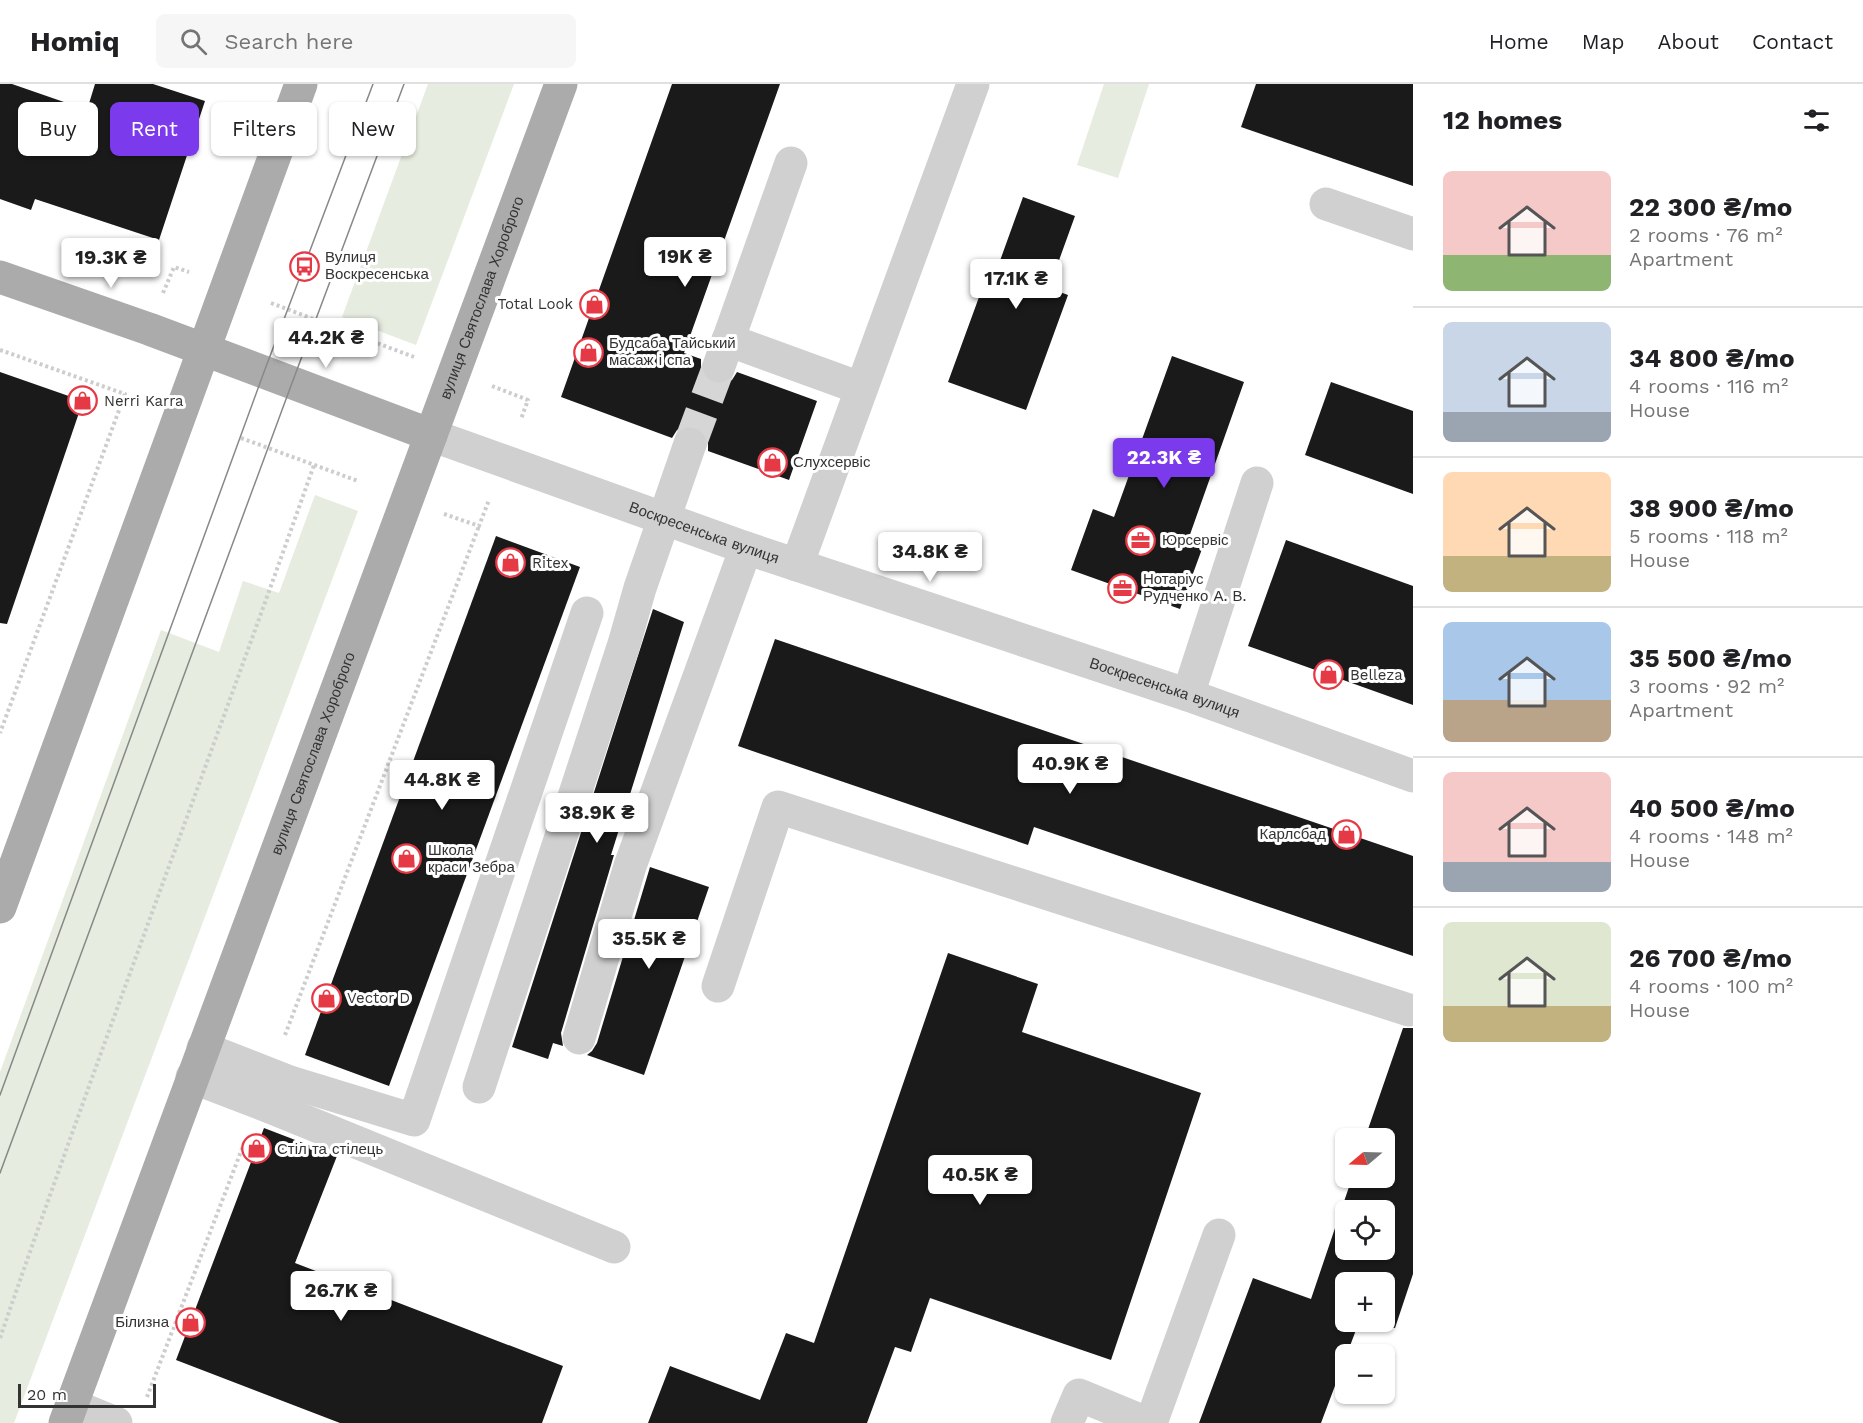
<!DOCTYPE html>
<meta charset="utf-8">
<style>
:root{--surface:#fff;--page:#f6f6f6;--text:#202124;--muted:#757577;--line:#e0e0e0;--accent:#7c3aed}
body{margin:0;font-family:"Work Sans",sans-serif;background:var(--page);color:var(--text);height:100vh;display:flex;flex-direction:column;font-size:22px;white-space:nowrap}
*{box-sizing:border-box;margin:0}
p{font-size:20px;color:var(--muted)}
.icon{flex:none;width:33px;height:33px;fill:none;stroke:currentColor;stroke-width:2;stroke-linecap:round;stroke-linejoin:round}
.map{position:relative;flex:1;overflow:hidden}
.details{display:flex;flex-direction:column;background:var(--surface);width:450px}
.details>*{flex:none}
.guide{position:absolute;left:18px;top:18px;width:570px;height:54px;display:flex;gap:12px}
.needle{width:39px;rotate:251deg}
.fabs{position:absolute;left:1335px;top:1044px;display:grid;gap:12px}
.fabs a{display:grid;place-items:center;width:60px;height:60px;border-radius:9px;background:var(--surface);box-shadow:0 2px 4px #0004;font-size:30px}
.scale{position:absolute;left:18px;bottom:15px;width:138px;box-sizing:border-box;padding-left:6px;border:3px solid #333;border-top:0;font-size:16px;line-height:21px;white-space:nowrap;color:#333;-webkit-text-stroke:4px #fff;paint-order:stroke}
.price{position:absolute;translate:-50% -51px;padding:0 14px;border-radius:6px;background:#fff;color:#222;font-size:20px;line-height:39px;filter:drop-shadow(0 2px 3px #0008)}
.price::after{content:'';position:absolute;left:50%;top:36px;width:18px;height:14px;margin-left:-9px;background:inherit;clip-path:polygon(0 0,100% 0,50% 100%)}
.price.active{background:var(--accent);color:#fff}
ul{padding:0;list-style:none}
li{display:flex;align-items:center;gap:18px;height:150px;padding:0 30px}
li+li{border-top:2px solid var(--line)}
li span{display:grid;place-items:center;flex:none;width:168px;height:120px;border-radius:9px;color:#555}
li>.icon{margin-inline-start:auto}
span .icon{width:72px;height:72px;fill:#fffc;stroke-width:1}
li b{font-size:26px}
h2{display:flex;justify-content:space-between;align-items:center;height:72px;padding:0 30px;font-size:26px}
.pill{padding:0 21px;border-radius:9px;background:var(--surface);box-shadow:0 2px 4px #0004;font-size:21px;line-height:54px}
.pill.active{background:var(--accent);color:#fff}
header{display:flex;align-items:center;gap:36px;box-sizing:border-box;height:84px;padding:0 30px;background:var(--surface);border-bottom:2px solid var(--line)}
header strong{font-size:28px}
nav{display:flex;gap:33px;margin-inline-start:auto;font-size:21px}
.search{width:420px;height:54px;background:var(--page);display:flex;align-items:center;gap:15px;box-sizing:border-box;padding:0 21px;border-radius:9px;color:var(--muted);font-size:22px}
main{display:flex;flex:1;min-height:0}
.map>svg:first-child{display:block}
</style>
<header>
<strong>Homiq</strong>
<div class="search"><svg class="icon" aria-label="search" viewBox="0 0 24 24"><circle cx="10" cy="10" r="6"/><path d="M15 15l6 6"/></svg>Search here</div>
<nav><a>Home</a><a>Map</a><a>About</a><a>Contact</a></nav>
</header>
<main>
<div class="map">
<svg width="1413" height="1339" viewBox="0 0 1413 1339">
<rect width="100%" height="100%" fill="#fff"/>
<g fill="#e6ecdf">
<path d="M428 0H514L416 261 342 233Z"/>
<path d="M1104 0H1149L1118 94 1077 81Z"/>
<path d="M315 411 358 427 14 1339H0V988L161 546 219 568 243 497 279 509Z"/>
</g>
<g fill="#1a1a1a" fill-rule="evenodd">
<path d="M0 0H12L87 26 95 0H153L205 17 159 156 35 115 31 126 0 115Z"/>
<path d="M672 0H780L684 269 701 275V286L705 295 712 299 723 300 732 296 737 288 817 317 789 396 708 367V356L704 347 697 343 686 342 677 346 672 354 561 313Z"/>
<path d="M1256 0H1413V102L1241 43Z"/>
<path d="M1023 113 1075 132 1049 204 1068 211 1026 326 948 298 990 183 997 185Z"/>
<path d="M1172 272 1244 298 1187 459 1202 465 1180 525 1071 486 1093 425 1114 433Z"/>
<path d="M0 288 83 317 7 540 0 539Z"/>
<path d="M1331 298 1413 327V410L1305 371Z"/>
<path d="M496 452 580 483 389 1002 305 971Z"/>
<path d="M1286 456 1413 502V621L1248 562Z"/>
<path d="M653 525 684 538 611 771H614L561 949 563 962 553 959 548 975 512 963Z"/>
<path d="M775 555 1413 772V872L1034 743 1028 761 738 662Z"/>
<path d="M650 783 709 803 644 991 587 971 592 967 597 959Z"/>
<path d="M948 869 1038 900 1022 948 1201 1009 1111 1276 930 1214 911 1268 895 1263 867 1339H648L670 1282 760 1316 786 1249 814 1259Z"/>
<path d="M1403 944H1413V1190L1395 1244 1371 1238H1384V1198H1346V1238H1359L1321 1339H1199L1253 1194 1311 1215 1352 1094H1384V1054H1365ZM1346 1126H1384V1166H1346Z"/>
<path d="M264 1044 337 1072 295 1179 563 1282 542 1339H340L176 1276Z"/>
</g>
<g fill="none" stroke-linecap="round" stroke-linejoin="round">
<path stroke="#d6d6d6" stroke-width="33" stroke-dasharray="33 16" stroke-linecap="butt" d="M690 360 719 282"/>
<g stroke="#cdcdcd" stroke-width="4" stroke-dasharray="3 3" stroke-linecap="butt">
<path d="M163 209 174 183 189 188"/>
<path d="M271 219 414 273"/>
<path d="M0 266 125 310 0 649"/>
<path d="M492 302 528 316 521 335"/>
<path d="M241 354 358 397"/>
<path d="M444 430 479 442 489 416"/>
<path d="M285 951 479 442"/>
<path d="M0 1254C101 961 211 673 314 381"/>
<path d="M147 1313 245 1057"/>
</g>
<g stroke="#d0d0d0" stroke-width="33">
<path d="M1326 120 1413 150"/>
<path d="M728 256 860 304"/>
<path d="M719 282 791 79"/>
<path id="s1" d="M431 351 746 464 1188 611 1413 692"/>
<path d="M797 481 973 0"/>
<path d="M1188 611 1257 399"/>
<path d="M718 902 778 723 1409 926"/>
<path d="M579 954 630 782 746 464"/>
<path d="M203 964 290 998 414 1036 587 529"/>
<path d="M192 993 275 1025 614 1163"/>
<path d="M479 1003 624 560 640 504 690 360"/>
<path d="M72 1321 116 1339"/>
<path d="M1067 1339 1079 1311 1147 1339"/>
<path d="M1151 1339 1219 1151"/>
</g>
<g stroke="#ababab" stroke-width="33">
<path d="M0 193 149 245 431 351"/>
<path d="M0 823 301 0"/>
<path id="s2" d="M65 1339 561 0"/>
</g>
<g stroke="#888" stroke-width="1.5">
<path d="M0 1011 264 288 373 0"/>
<path d="M0 1089 292 299 404 0"/>
</g>
</g>
<defs>
<symbol id="bus-ring" viewBox="-11 -11 22 22"><circle r="9.5" fill="#fff" stroke="#e63946" stroke-width="1.5"/><path d="M-5-6H5V4H4V6H2V4H-2V6H-4V4H-5ZM-3.5-4V0h7V-4ZM-3.5 1.2v1.5H-2V1.2ZM2 1.2v1.5H3.5V1.2Z" fill="#e63946"/></symbol>
<symbol id="shop-ring" viewBox="-11 -11 22 22"><circle r="9.5" fill="#fff" stroke="#e63946" stroke-width="1.5"/><path d="M-5-2.5h2.3a2.7 3.5 0 0 1 5.4 0H5L5.5 6h-11ZM-1.5-2.5h3a1.5 2.3 0 0 0-3 0Z" fill="#e63946"/></symbol>
<symbol id="office-ring" viewBox="-11 -11 22 22"><circle r="9.5" fill="#fff" stroke="#e63946" stroke-width="1.5"/><path d="M-6-3h4V-5.5h4V-3h4V5H-6ZM-1-4.5V-3h2v-1.5ZM-6 0V1H6V0Z" fill="#e63946"/></symbol>
</defs>
<g fill-rule="evenodd">
<use href="#bus-ring" x="288" y="166" width="33" height="33"/>
<use href="#shop-ring" x="578" y="204" width="33" height="33"/>
<use href="#shop-ring" x="572" y="252" width="33" height="33"/>
<use href="#shop-ring" x="66" y="300" width="33" height="33"/>
<use href="#shop-ring" x="756" y="362" width="33" height="33"/>
<use href="#office-ring" x="1124" y="440" width="33" height="33"/>
<use href="#shop-ring" x="494" y="462" width="33" height="33"/>
<use href="#office-ring" x="1106" y="488" width="33" height="33"/>
<use href="#shop-ring" x="1312" y="574" width="33" height="33"/>
<use href="#shop-ring" x="1330" y="734" width="33" height="33"/>
<use href="#shop-ring" x="390" y="758" width="33" height="33"/>
<use href="#shop-ring" x="310" y="898" width="33" height="33"/>
<use href="#shop-ring" x="240" y="1048" width="33" height="33"/>
<use href="#shop-ring" x="174" y="1222" width="33" height="33"/>
</g>
<g text-anchor="middle" stroke-width="6" stroke-linejoin="round" paint-order="stroke">
<g font-size="15" fill="#333" stroke="#fff" text-anchor="start">
<text x="325" y="178">Вулиця<tspan x="325" dy="17">Воскресенська</tspan></text>
<text x="573" y="225" text-anchor="end">Total Look</text>
<text x="609" y="264">Будсаба Тайський<tspan x="609" dy="17">масаж і спа</tspan></text>
<text x="104" y="322">Nerri Karra</text>
<text x="793" y="383">Слухсервіс</text>
<text x="1162" y="461">Юрсервіс</text>
<text x="532" y="484">Ritex</text>
<text x="1143" y="500">Нотаріус<tspan x="1143" dy="17">Рудченко А. В.</tspan></text>
<text x="1350" y="596">Belleza</text>
<text x="1326" y="755" text-anchor="end">Карлсбад</text>
<text x="428" y="771">Школа<tspan x="428" dy="17">краси Зебра</tspan></text>
<text x="347" y="919">Vector D</text>
<text x="277" y="1070">Стіл та стілець</text>
<text x="169" y="1243" text-anchor="end">Білизна</text>
</g>
<g font-size="15" fill="#333" stroke="#fff">
<text dy="5" stroke="none"><textPath href="#s2" startOffset="1200">вулиця Святослава Хороброго</textPath></text>
<text dy="5" stroke="none"><textPath href="#s1" startOffset="290">Воскресенська вулиця</textPath></text>
<text dy="5" stroke="none"><textPath href="#s1" startOffset="776">Воскресенська вулиця</textPath></text>
<text dy="5" stroke="none"><textPath href="#s2" startOffset="714">вулиця Святослава Хороброго</textPath></text>
</g>
</g>
</svg>
<div class="fabs">
<a><svg class="needle" viewBox="-14 -14 28 28"><path d="M0-13l5 13h-10z" fill="#e53935"/><path d="M0 13l5-13h-10z" fill="#757577"/></svg></a>
<a><svg class="icon" aria-label="locate" viewBox="0 0 24 24"><circle cx="12" cy="12" r="6"/><path d="M12 2v4M12 18v4M2 12h4M18 12h4"/></svg></a>
<a>+</a>
<a>−</a>
</div>
<div class="scale">20 m</div>
<b class="price" style="left:685px;top:204px">19K ₴</b>
<b class="price" style="left:111px;top:205px">19.3K ₴</b>
<b class="price" style="left:1016px;top:226px">17.1K ₴</b>
<b class="price" style="left:326px;top:285px">44.2K ₴</b>
<b class="price active" style="left:1164px;top:405px">22.3K ₴</b>
<b class="price" style="left:930px;top:499px">34.8K ₴</b>
<b class="price" style="left:1070px;top:711px">40.9K ₴</b>
<b class="price" style="left:442px;top:727px">44.8K ₴</b>
<b class="price" style="left:597px;top:760px">38.9K ₴</b>
<b class="price" style="left:649px;top:886px">35.5K ₴</b>
<b class="price" style="left:980px;top:1122px">40.5K ₴</b>
<b class="price" style="left:341px;top:1238px">26.7K ₴</b>
<div class="guide">
<a class="pill">Buy</a>
<a class="pill active">Rent</a>
<a class="pill">Filters</a>
<a class="pill">New</a>
</div>
</div>
<section class="details">
<h2>12 homes<svg class="icon" aria-label="filters" viewBox="0 0 24 24"><path d="M4 7h16M4 17h16"/><circle cx="9" cy="7" r="2"/><circle cx="15" cy="17" r="2"/></svg></h2>
<ul>
<li><span style="background:linear-gradient(#f6c9c9 70%,#8fb573 0)"><svg class="icon" aria-label="home" viewBox="0 0 24 24"><path d="M3 11l9-7 9 7M6 9v11h12V9"/></svg></span><div><b>22 300 ₴/mo</b><p>2 rooms · 76 m²</p><p>Apartment</p></div></li>
<li><span style="background:linear-gradient(#c9d6e8 75%,#9aa5b1 0)"><svg class="icon" aria-label="home" viewBox="0 0 24 24"><path d="M3 11l9-7 9 7M6 9v11h12V9"/></svg></span><div><b>34 800 ₴/mo</b><p>4 rooms · 116 m²</p><p>House</p></div></li>
<li><span style="background:linear-gradient(#ffd9b3 70%,#c2b280 0)"><svg class="icon" aria-label="home" viewBox="0 0 24 24"><path d="M3 11l9-7 9 7M6 9v11h12V9"/></svg></span><div><b>38 900 ₴/mo</b><p>5 rooms · 118 m²</p><p>House</p></div></li>
<li><span style="background:linear-gradient(#a9c7e8 65%,#b9a48a 0)"><svg class="icon" aria-label="home" viewBox="0 0 24 24"><path d="M3 11l9-7 9 7M6 9v11h12V9"/></svg></span><div><b>35 500 ₴/mo</b><p>3 rooms · 92 m²</p><p>Apartment</p></div></li>
<li><span style="background:linear-gradient(#f6c9c9 75%,#9aa5b1 0)"><svg class="icon" aria-label="home" viewBox="0 0 24 24"><path d="M3 11l9-7 9 7M6 9v11h12V9"/></svg></span><div><b>40 500 ₴/mo</b><p>4 rooms · 148 m²</p><p>House</p></div></li>
<li><span style="background:linear-gradient(#dfe7d0 70%,#c2b280 0)"><svg class="icon" aria-label="home" viewBox="0 0 24 24"><path d="M3 11l9-7 9 7M6 9v11h12V9"/></svg></span><div><b>26 700 ₴/mo</b><p>4 rooms · 100 m²</p><p>House</p></div></li>
</ul>
</section>
</main>
